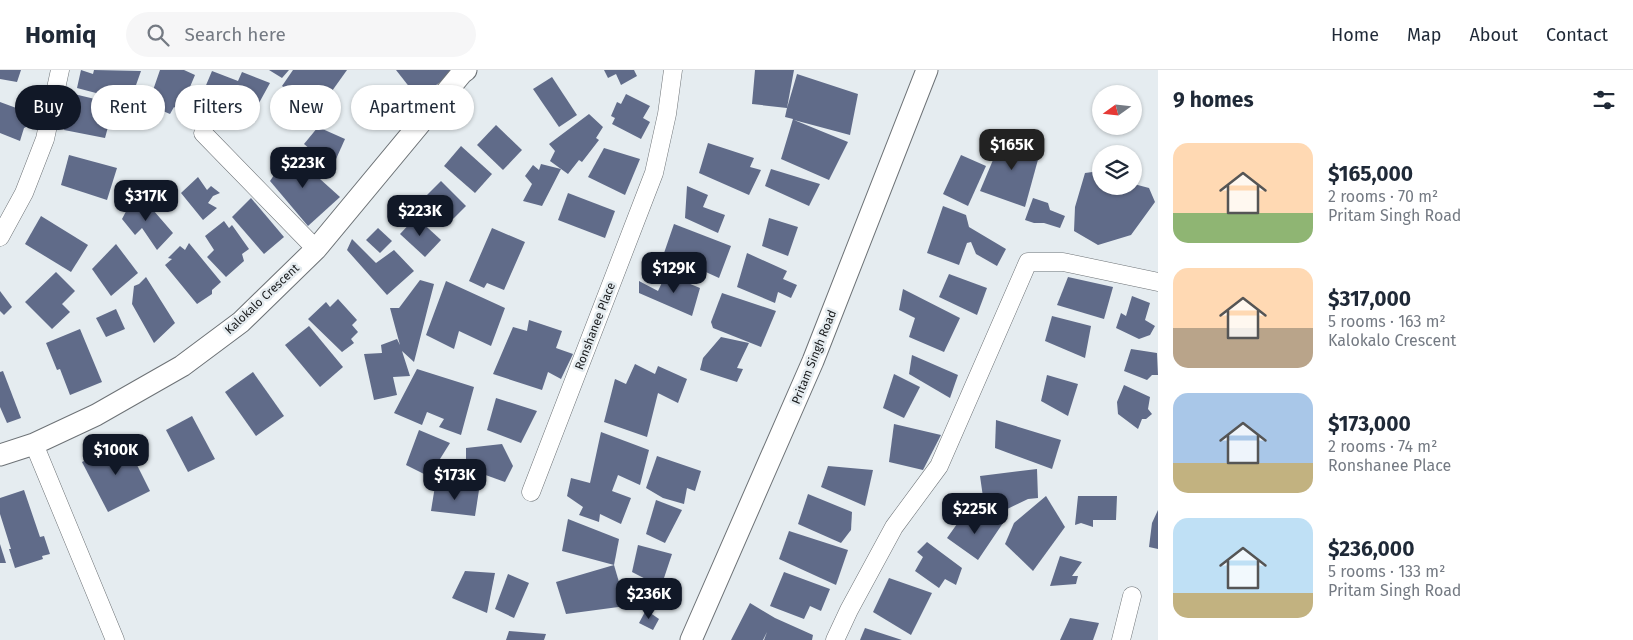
<!DOCTYPE html>
<meta charset="utf-8">
<style>
:root{--surface:#fff;--page:#f6f6f7;--text:#1f2937;--muted:#747a83;--line:#e0e1e3;--accent:#111827}
body{margin:0;font-family:"Fira Sans",sans-serif;background:var(--page);color:var(--text);height:100vh;display:flex;flex-direction:column;font-size:19px;white-space:nowrap}
*{box-sizing:border-box;margin:0}
p{font-size:16px;color:var(--muted)}
.icon{flex:none;width:28px;height:28px;fill:none;stroke:currentColor;stroke-width:2;stroke-linecap:round;stroke-linejoin:round}
.map{position:relative;flex:1;overflow:hidden}
.details{display:flex;flex-direction:column;background:var(--surface);width:475px}
.details>*{flex:none}
.top-card{position:absolute;left:15px;top:15px;width:475px;height:45px;display:flex;gap:10px}
.needle{width:32px;rotate:255deg}
.fabs{position:absolute;left:1092px;top:15px;display:grid;gap:10px}
.fabs a{display:grid;place-items:center;width:50px;height:50px;border-radius:50%;background:var(--surface);box-shadow:0 1px 4px #0004;font-size:25px}
.price{position:absolute;translate:-50% -42px;padding:0 11px;border-radius:10px;background:var(--accent);color:#fff;font-size:16px;line-height:32px;filter:drop-shadow(0 1px 2px #0008)}
.price::after{content:'';position:absolute;left:50%;top:30px;width:15px;height:11px;margin-left:-8px;background:inherit;clip-path:polygon(0 0,100% 0,50% 100%)}
.price.current{background:#222;color:#fff}
ul{padding:0;list-style:none}
li{display:flex;align-items:center;gap:15px;height:125px;padding:0 15px}
li span{display:grid;place-items:center;flex:none;width:140px;height:100px;border-radius:15px;color:#555}
li>.icon{margin-inline-start:auto}
span .icon{width:60px;height:60px;fill:#fffc;stroke-width:1}
li b{font-size:21px}
h2{display:flex;justify-content:space-between;align-items:center;height:60px;padding:0 15px;font-size:21px}
.chip{padding:0 18px;border-radius:22px;background:var(--surface);box-shadow:0 1px 4px #0004;font-size:18px;line-height:45px}
.chip.current{background:var(--accent);color:#fff}
header{display:flex;align-items:center;gap:30px;box-sizing:border-box;height:70px;padding:0 25px;background:var(--surface);border-bottom:1px solid var(--line)}
header strong{font-size:24px}
nav{display:flex;gap:28px;margin-inline-start:auto;font-size:18px}
.search{width:350px;height:45px;background:var(--page);display:flex;align-items:center;gap:12px;box-sizing:border-box;padding:0 18px;border-radius:28px;color:var(--muted);font-size:19px}
main{display:flex;flex:1;min-height:0}
.map>svg:first-child{display:block}
</style>
<header>
<strong>Homiq</strong>
<div class="search"><svg class="icon" aria-label="search" viewBox="0 0 24 24"><circle cx="10" cy="10" r="6"/><path d="M15 15l6 6"/></svg>Search here</div>
<nav><a>Home</a><a>Map</a><a>About</a><a>Contact</a></nav>
</header>
<main>
<div class="map">
<svg width="1158" height="570" viewBox="0 0 1158 570">
<rect width="100%" height="100%" fill="#e5ecf0"/>
<g fill="#606b89">
<path d="M0 0H21L17 12 0 9Z"/>
<path d="M81 0 93 4 94 0 141 1 130 32 77 18Z"/>
<path d="M160 0H184L195 5 187 24 190 28 184 43 174 37 170 44 158 39 162 32 151 26Z"/>
<path d="M269 0H289L282 8Z"/>
<path d="M293 0H347L317 42 282 16Z"/>
<path d="M396 0H457L418 28Z"/>
<path d="M604 0H634L637 6 621 15 616 4 608 8Z"/>
<path d="M755 0H794L787 38 797 4 858 24 850 65 794 50 848 72 829 110 781 89 793 49 785 47 787 38 752 34Z"/>
<path d="M212 1 238 11 242 2 270 13 259 33 252 29 239 53 223 43 226 36 215 31 208 46 196 39Z"/>
<path d="M552 7 577 45 559 57 533 19Z"/>
<path d="M74 24 120 35 117 47 111 46 105 68 64 60Z"/>
<path d="M626 24 650 36 643 48 650 52 641 69 612 54 615 48 611 46 617 32 621 34Z"/>
<path d="M0 32 19 39V35L33 41 28 56 24 58 20 71 0 63Z"/>
<path d="M589 44 603 57 596 68 599 70 582 92 579 90 568 104 550 91 555 81 549 74Z"/>
<path d="M496 55 522 80 503 100 477 75Z"/>
<path d="M318 57 345 69 332 98 304 74Z"/>
<path d="M1003 66 1042 75 1025 137 980 121Z"/>
<path d="M708 73 754 88 750 97 761 100 749 125 699 103Z"/>
<path d="M461 76 492 104 475 123 444 96Z"/>
<path d="M604 78 640 89 625 125 588 107Z"/>
<path d="M290 82 340 127 308 156 270 111Z"/>
<path d="M69 85 117 98 107 130 61 115Z"/>
<path d="M961 85 986 96 968 136 943 124Z"/>
<path d="M541 94 561 99 542 136 523 131 532 114 525 106 533 95 539 100Z"/>
<path d="M771 99 820 114 809 136 765 116Z"/>
<path d="M1100 101 1101 116H1134V114L1149 118 1155 132 1131 165 1098 175 1074 161 1075 137 1085 103Z"/>
<path d="M198 107 207 120 211 116 220 123 213 126 208 133 217 138 203 150 181 123Z"/>
<path d="M441 111 466 136 449 153 424 128Z"/>
<path d="M687 116 708 125 703 137 725 145 718 163 685 148Z"/>
<path d="M568 123 615 141 605 168 558 150Z"/>
<path d="M134 126 147 133 173 163 157 180 142 158 135 165 122 149Z"/>
<path d="M251 128 284 167 264 184 232 147Z"/>
<path d="M1033 128 1048 133 1050 140 1065 146 1060 158 1044 153H1034L1025 150Z"/>
<path d="M943 136 966 145 969 157 1006 179 997 196 976 184 971 172 967 173 959 195 927 183Z"/>
<path d="M41 146 88 175 71 202 25 174Z"/>
<path d="M416 147 441 170 425 187 400 164Z"/>
<path d="M769 148 798 157 788 186 762 176Z"/>
<path d="M224 151 229 158 232 155 249 179 242 184 244 191 226 207 207 187 214 180 205 166Z"/>
<path d="M674 154 731 176 719 208 664 183Z"/>
<path d="M378 158 392 171 380 183 366 170Z"/>
<path d="M492 158 525 172 504 220 487 213 484 218 469 211Z"/>
<path d="M352 169 376 193 394 180 414 201 387 225 347 180Z"/>
<path d="M189 173 221 212 212 220V224L197 234 165 195 172 189 168 188 180 176 185 180Z"/>
<path d="M116 174 138 203 111 226 92 199Z"/>
<path d="M747 183 787 201 783 209 797 215 791 228 778 222 775 233 737 217Z"/>
<path d="M56 202 75 221 62 234 70 242 52 259 25 232Z"/>
<path d="M666 204 700 218 692 246 639 223V211L658 221Z"/>
<path d="M949 204 987 218 977 245 939 227Z"/>
<path d="M146 207 175 253 154 273 132 234 134 216 139 214Z"/>
<path d="M1068 207 1113 217 1104 249 1057 235Z"/>
<path d="M420 210 434 214 414 292 402 281 410 306 393 307 397 325 374 330 364 284 382 283 381 275 397 269 400 275 390 238H399Z"/>
<path d="M446 211 505 238 491 276 459 261 454 279 426 265Z"/>
<path d="M903 219 960 248 944 282 909 267 915 248 899 240Z"/>
<path d="M0 221 12 237 4 245 0 241Z"/>
<path d="M722 223 776 241 761 277 713 258 711 252Z"/>
<path d="M1132 226 1150 233 1145 250 1155 256 1150 265 1139 269 1116 258 1121 243 1126 246Z"/>
<path d="M338 229 357 250 352 255 358 262 351 269 354 273 342 282 308 249 326 232 330 237Z"/>
<path d="M116 239 125 259 106 267 96 248Z"/>
<path d="M1052 246 1091 256 1085 288 1045 271Z"/>
<path d="M529 250 562 261 556 278 573 284 561 309 548 302 542 320 493 304 513 257 527 261Z"/>
<path d="M309 256 343 297 320 317 285 275Z"/>
<path d="M80 259 102 312 70 325 60 299 57 300 46 273Z"/>
<path d="M721 267 749 273 737 298 743 299 737 312 700 300 703 288Z"/>
<path d="M1131 279 1157 283 1158 305H1152L1147 310 1124 301Z"/>
<path d="M912 285 958 305 950 328 909 304Z"/>
<path d="M635 294 655 304 658 296 687 309 678 333 658 323 647 367 604 352 615 309 626 314Z"/>
<path d="M417 299 474 317 461 365 439 357 444 349 427 342 422 355 394 343Z"/>
<path d="M3 301 21 348 7 353 0 337V302Z"/>
<path d="M253 302 284 346 256 366 225 322Z"/>
<path d="M894 304 920 317 904 348 883 338Z"/>
<path d="M1047 305 1078 314 1068 346 1041 331Z"/>
<path d="M1124 315 1150 327 1148 339 1152 344 1146 349H1142L1138 359 1118 344 1117 332Z"/>
<path d="M496 328 537 341 521 373 487 360Z"/>
<path d="M192 346 215 389 188 402 166 360Z"/>
<path d="M996 350 1061 370 1052 399 995 378Z"/>
<path d="M894 354 941 365 923 400 889 392Z"/>
<path d="M419 360 450 373 440 389 432 408 406 395Z"/>
<path d="M601 362 649 380 640 415 618 405 612 421 631 428 621 454 600 444 599 452 579 445 583 437 567 426 571 408 590 413Z"/>
<path d="M125 371 150 421 108 442 82 392Z"/>
<path d="M502 374 513 396 505 412 466 398V378Z"/>
<path d="M657 386 701 401 695 421 687 418 684 434 663 428 646 418Z"/>
<path d="M828 396 873 400 865 436 821 417Z"/>
<path d="M1037 399 1038 428 1028 429 999 443 984 434 980 406Z"/>
<path d="M435 416 479 420 475 446 431 441Z"/>
<path d="M24 420 40 467 44 466 50 484 42 486 43 489 15 498 9 479H11L0 444V428Z"/>
<path d="M808 424 852 442 851 460 841 473 798 454Z"/>
<path d="M1046 426 1065 457 1033 501 1005 474 1014 453Z"/>
<path d="M1078 426H1117L1116 450H1093V457L1081 453 1075 455Z"/>
<path d="M656 430 682 440 665 473 646 464Z"/>
<path d="M1158 440V479L1149 477 1152 453Z"/>
<path d="M985 441 1003 453 978 490 947 468 962 447 973 458Z"/>
<path d="M568 449 619 469 614 495 562 481Z"/>
<path d="M789 461 848 480 836 515 779 489Z"/>
<path d="M927 472 962 498 956 515 945 509 939 518 915 501 923 487 917 482Z"/>
<path d="M0 474 6 493H0Z"/>
<path d="M638 475 672 484 661 517 632 502Z"/>
<path d="M1060 486 1082 492 1072 506H1078L1076 514 1050 516Z"/>
<path d="M614 495 626 536 566 544 556 512Z"/>
<path d="M465 501 495 503 487 543 452 528Z"/>
<path d="M784 502 830 519 821 541 810 536 804 549 770 536Z"/>
<path d="M508 504 529 513 514 548 495 539Z"/>
<path d="M889 508 932 523 911 565 873 542Z"/>
<path d="M750 533 775 548 813 565 812 570H764L767 562 763 570H731Z"/>
<path d="M646 540 659 549 653 560 639 553Z"/>
<path d="M1070 548 1099 553 1093 570H1060Z"/>
<path d="M865 558 902 570H860Z"/>
<path d="M509 561 546 564 544 570H506Z"/>
</g>
<g fill="none" stroke-linecap="round" stroke-linejoin="round">
<defs>
<g id="minor">
<path d="M203 63 316 179"/>
<path d="M0 167 24 123 45 69 60 0"/>
<path d="M34 374 115 570"/>
<path d="M531 422 654 103 667 44 673 0"/>
<path d="M835 570 849 540 894 457 939 396 1028 192H1063L1158 212"/>
<path d="M1121 570 1132 526"/>
</g>
<g id="tertiary">
<path d="M0 385 34 374 96 345 182 296 241 252 316 179 462 3 466 0"/>
<path d="M691 570 813 291 927 0"/>
</g>
</defs>
<use href="#minor" stroke="#6d7276" stroke-width="19"/>
<use href="#tertiary" stroke="#6d7276" stroke-width="23"/>
<use href="#minor" stroke="#fff" stroke-width="18"/>
<use href="#tertiary" stroke="#fff" stroke-width="21"/>
</g>
<g text-anchor="middle" stroke-width="5" stroke-linejoin="round" paint-order="stroke">
<g font-size="12" fill="#191b1d" stroke="#e5ecf0">
<text transform="translate(262 229) rotate(-43)" y="4">Kalokalo Crescent</text>
<text transform="translate(595 256) rotate(-69)" y="4">Ronshanee Place</text>
<text transform="translate(814 287) rotate(-68)" y="4">Pritam Singh Road</text>
</g>
</g>
</svg>
<div class="fabs">
<a><svg class="needle" viewBox="-14 -14 28 28"><path d="M0-13l5 13h-10z" fill="#e53935"/><path d="M0 13l5-13h-10z" fill="#747a83"/></svg></a>
<a><svg class="icon" aria-label="layers" viewBox="0 0 24 24"><path d="M12 4l9 5-9 5-9-5zM3 14l9 5 9-5"/></svg></a>
</div>
<b class="price current" style="left:1012px;top:101px">$165K</b>
<b class="price" style="left:303px;top:119px">$223K</b>
<b class="price" style="left:146px;top:152px">$317K</b>
<b class="price" style="left:420px;top:167px">$223K</b>
<b class="price" style="left:674px;top:224px">$129K</b>
<b class="price" style="left:116px;top:406px">$100K</b>
<b class="price" style="left:455px;top:431px">$173K</b>
<b class="price" style="left:975px;top:465px">$225K</b>
<b class="price" style="left:649px;top:550px">$236K</b>
<div class="top-card">
<a class="chip current">Buy</a>
<a class="chip">Rent</a>
<a class="chip">Filters</a>
<a class="chip">New</a>
<a class="chip">Apartment</a>
</div>
</div>
<section class="details">
<h2>9 homes<svg class="icon" aria-label="filters" viewBox="0 0 24 24"><path d="M4 7h16M4 17h16"/><circle cx="9" cy="7" r="2"/><circle cx="15" cy="17" r="2"/></svg></h2>
<ul>
<li><span style="background:linear-gradient(#ffd9b3 70%,#8fb573 0)"><svg class="icon" aria-label="home" viewBox="0 0 24 24"><path d="M3 11l9-7 9 7M6 9v11h12V9"/></svg></span><div><b>$165,000</b><p>2 rooms · 70 m²</p><p>Pritam Singh Road</p></div></li>
<li><span style="background:linear-gradient(#ffd9b3 60%,#b9a48a 0)"><svg class="icon" aria-label="home" viewBox="0 0 24 24"><path d="M3 11l9-7 9 7M6 9v11h12V9"/></svg></span><div><b>$317,000</b><p>5 rooms · 163 m²</p><p>Kalokalo Crescent</p></div></li>
<li><span style="background:linear-gradient(#a9c7e8 70%,#c2b280 0)"><svg class="icon" aria-label="home" viewBox="0 0 24 24"><path d="M3 11l9-7 9 7M6 9v11h12V9"/></svg></span><div><b>$173,000</b><p>2 rooms · 74 m²</p><p>Ronshanee Place</p></div></li>
<li><span style="background:linear-gradient(#bfe0f5 75%,#c2b280 0)"><svg class="icon" aria-label="home" viewBox="0 0 24 24"><path d="M3 11l9-7 9 7M6 9v11h12V9"/></svg></span><div><b>$236,000</b><p>5 rooms · 133 m²</p><p>Pritam Singh Road</p></div></li>
</ul>
</section>
</main>
